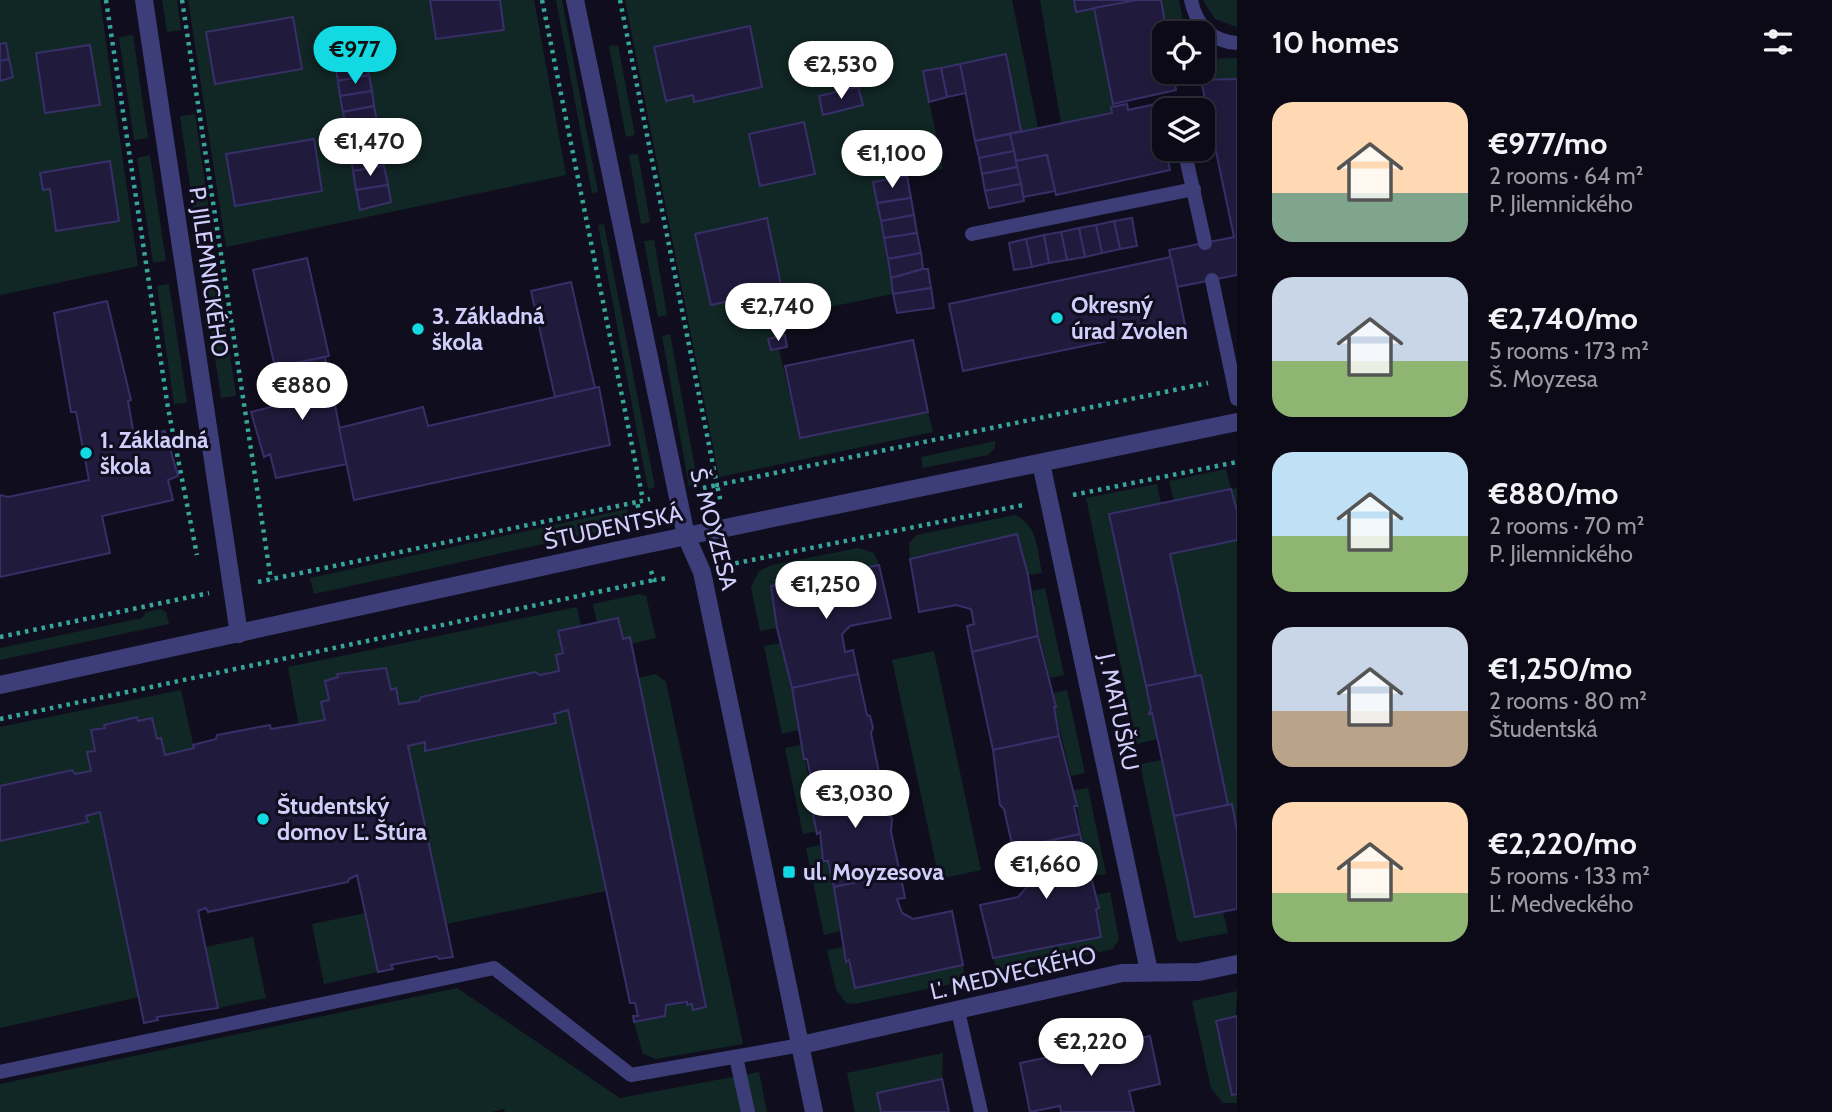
<!DOCTYPE html>
<meta charset="utf-8">
<style>
:root{--surface:#0c0a16;--page:#15131f;--text:#f1f3f6;--muted:#9a9aa1;--line:#2c2b35;--accent:#13d9e2}
body{margin:0;font-family:Cabin,sans-serif;background:var(--page);color:var(--text);height:100vh;display:flex;flex-direction:column;font-size:26px;white-space:nowrap}
*{box-sizing:border-box;margin:0}
p{font-size:23px;color:var(--muted)}
.icon{flex:none;width:38px;height:38px;fill:none;stroke:currentColor;stroke-width:2;stroke-linecap:round;stroke-linejoin:round}
.map{position:relative;flex:1;overflow:hidden}
.panel{display:flex;flex-direction:column;background:var(--surface);width:595px}
.panel>*{flex:none}
.controls{position:absolute;left:1152px;top:21px;display:grid;gap:14px}
.controls a{display:grid;place-items:center;width:63px;height:63px;border-radius:14px;background:var(--surface);box-shadow:0 4px 10px #0003,0 0 0 2px var(--line);font-size:35px}
.price{position:absolute;translate:-50% -60px;padding:0 16px;border-radius:24px;background:#fff;color:#222;font-size:23px;line-height:46px;filter:drop-shadow(0 2px 4px #0008)}
.price::after{content:'';position:absolute;left:50%;top:42px;width:21px;height:16px;margin-left:-10px;background:inherit;clip-path:polygon(0 0,100% 0,50% 100%)}
.price.active{background:var(--accent);color:#111}
ul{padding:0;list-style:none}
li{display:flex;align-items:center;gap:21px;height:175px;padding:0 35px}
li span{display:grid;place-items:center;flex:none;width:196px;height:140px;border-radius:21px;color:#555}
li>.icon{margin-inline-start:auto}
span .icon{width:84px;height:84px;fill:#fffc;stroke-width:1}
li b{font-size:30px}
h2{display:flex;justify-content:space-between;align-items:center;height:84px;padding:0 35px;font-size:30px}
main{display:flex;flex:1;min-height:0}
.map>svg:first-child{display:block}
</style>
<main>
<div class="map">
<svg width="1237" height="1112" viewBox="0 0 1237 1112">
<rect width="100%" height="100%" fill="#100e1e"/>
<g fill="#112725">
<path d="M0 0H100L138 266 0 295Z"/>
<path d="M162 0H177L181 30 167 32Z"/>
<path d="M188 0H534L566 175 226 247Z"/>
<path d="M556 0H562L598 192 592 193Z"/>
<path d="M625 0H1012L1038 128 1021 131 1005 54 923 71 943 169 873 182 893 294 775 318 777 337 768 339 771 350 779 349 800 438 928 412 933 432 719 477Z"/>
<path d="M1040 0H1074L1076 12 1094 8 1113 104 1112 113 1061 123Z"/>
<path d="M1161 0H1179L1185 32 1167 33Z"/>
<path d="M1203 0H1237V27L1215 19Z"/>
<path d="M133 35 148 138 134 140 119 37Z"/>
<path d="M618 45 635 135 626 137 609 46Z"/>
<path d="M1237 58V79L1175 80 1173 72H1202V59Z"/>
<path d="M195 114 209 211 194 214 180 116Z"/>
<path d="M638 154 650 222 641 224 629 155Z"/>
<path d="M150 155 166 261 153 263 137 158Z"/>
<path d="M604 224 655 487 648 489 598 225Z"/>
<path d="M654 240 667 315 658 317 644 241Z"/>
<path d="M218 272 236 396 221 398 203 275Z"/>
<path d="M169 284 187 403 174 404 157 286Z"/>
<path d="M670 334 698 484 689 486 662 336Z"/>
<path d="M995 441V448L988 455 923 468 921 457Z"/>
<path d="M1226 469 1231 489 1237 488V511L1231 489 1174 501 1169 481Z"/>
<path d="M1157 484 1161 503 1110 514 1151 709 1149 714 1152 713 1157 739 1137 744 1086 498Z"/>
<path d="M627 509 630 525 314 594 310 578Z"/>
<path d="M1015 515C1038 525 1037 550 1042 573L1028 575 1017 534 910 559 909 543 917 535Z"/>
<path d="M1237 540V830L1232 804 1228 805 1201 676H1196L1170 554Z"/>
<path d="M858 548 874 553 879 565 771 586 777 628 760 631 751 587 759 571 772 565Z"/>
<path d="M1045 588 1064 675 1050 678 1032 605H1035L1032 591Z"/>
<path d="M639 594 646 596 656 638 631 644 623 639 618 619 597 623 593 604Z"/>
<path d="M577 607 581 627 558 632 563 653 556 655 559 671 540 675 535 672 422 697 419 701 399 704 396 689 391 690 386 668 337 674 325 720 299 726 288 667Z"/>
<path d="M161 609 166 612 169 624 0 660V648L142 618 146 612Z"/>
<path d="M780 643 798 717 796 718 798 730 782 734 764 646Z"/>
<path d="M934 651 981 870 939 879 892 660Z"/>
<path d="M656 674 666 682 743 1044 656 1059 643 1054 634 1022 665 1016 666 1005 692 1004 693 1010 706 1007 638 678Z"/>
<path d="M181 690 194 748 165 755 161 739H157L152 718 138 721 137 717 104 724 95 751 88 752 91 771 75 774 72 770 0 786V727Z"/>
<path d="M1067 690 1085 773 1071 776 1054 707 1056 706 1053 693Z"/>
<path d="M568 710 606 891 446 924 408 746 425 742 426 751 556 723 554 714Z"/>
<path d="M801 745 818 813 817 831 803 834 785 748Z"/>
<path d="M1162 760 1195 917 1223 912 1228 933 1180 942 1177 939 1140 764Z"/>
<path d="M1088 788 1106 874 1092 876 1090 865 1087 866 1074 790Z"/>
<path d="M100 812 139 997 0 1028V841L87 822 86 816Z"/>
<path d="M820 845 823 861H828L840 918H838L840 931 824 935 806 848Z"/>
<path d="M1110 892 1119 939 1113 949 1006 973 997 970 993 958 1101 937 1096 895Z"/>
<path d="M366 913 378 972 324 984 312 924Z"/>
<path d="M253 937 266 998 218 1008 205 947Z"/>
<path d="M843 947 856 988 963 965 964 974 957 983 854 1004 846 1003 836 989 827 950Z"/>
<path d="M457 988 620 1098 759 1072 767 1112H505L504 1109 491 1112H0V1084Z"/>
<path d="M1237 991 1232 1094H1237V1103H1223L1211 1088 1192 1001Z"/>
<path d="M943 1053 942 1079 877 1093 881 1112H855L847 1073Z"/>
</g>
<g fill="#201b3d" stroke="#372f67" stroke-width="2">
<path d="M430 0H500L504 30 436 39Z"/>
<path d="M1074 0H1137L1076 12Z"/>
<path d="M1137 0H1161L1167 33H1164V72H1173L1176 90 1113 104 1094 8Z"/>
<path d="M293 17 302 69 215 84 206 32Z"/>
<path d="M750 26 762 87 694 102 693 95 666 101 654 47Z"/>
<path d="M364 40 366 58 335 64 332 46Z"/>
<path d="M6 43 9 59 0 61V44Z"/>
<path d="M90 45 100 105 45 113 36 53Z"/>
<path d="M1006 54 1021 131 975 141 960 64Z"/>
<path d="M366 58 369 75 338 81 335 64Z"/>
<path d="M9 59 13 77 0 81V61Z"/>
<path d="M960 64 966 93 947 97 941 68Z"/>
<path d="M941 68 947 97 929 102 923 71Z"/>
<path d="M369 75 372 91 340 96 338 81Z"/>
<path d="M1237 79V275L1177 287 1169 250 1234 237 1201 80Z"/>
<path d="M858 87 863 105 823 115 819 96Z"/>
<path d="M372 91 374 106 343 112 340 96Z"/>
<path d="M1127 104 1128 110 1156 104 1170 170 1056 195 1047 155 1016 161 1010 134 1112 113 1111 107Z"/>
<path d="M374 106 377 122 346 127 343 112Z"/>
<path d="M377 122 380 140 349 145 346 127Z"/>
<path d="M804 122 815 174 760 186 749 134Z"/>
<path d="M1010 134 1014 151 979 158 975 141Z"/>
<path d="M314 139 322 191 235 206 226 154Z"/>
<path d="M380 140 384 166 353 171 349 145Z"/>
<path d="M1014 151 1017 167 982 174 979 158Z"/>
<path d="M1047 155 1055 191 1023 197 1016 161Z"/>
<path d="M110 161 119 221 56 231 50 189 43 190 40 173Z"/>
<path d="M384 166 388 185 356 190 353 171Z"/>
<path d="M1017 167 1021 184 985 191 982 174Z"/>
<path d="M907 176 911 198 877 203 873 182Z"/>
<path d="M1021 184 1024 201 989 208 985 191Z"/>
<path d="M388 185 391 202 360 210 356 190Z"/>
<path d="M911 198 914 215 881 221 877 203Z"/>
<path d="M914 215 917 233 884 238 881 221Z"/>
<path d="M767 218 782 290 711 305 695 234Z"/>
<path d="M1132 218 1137 246 1120 249 1114 221Z"/>
<path d="M1114 221 1120 249 1102 253 1096 225Z"/>
<path d="M1096 225 1102 253 1085 257 1079 228Z"/>
<path d="M1079 228 1085 257 1067 260 1061 232Z"/>
<path d="M1061 232 1067 260 1049 263 1044 235Z"/>
<path d="M917 233 921 253 888 259 884 238Z"/>
<path d="M1044 235 1049 263 1032 267 1026 239Z"/>
<path d="M1026 239 1032 267 1014 270 1009 243Z"/>
<path d="M921 253 923 269 891 278 888 259Z"/>
<path d="M1171 257 1185 325 963 371 949 304Z"/>
<path d="M307 258 329 356 275 367 253 270Z"/>
<path d="M923 269H928L931 288 893 294 891 278Z"/>
<path d="M571 282 595 388 555 397 531 291Z"/>
<path d="M931 288 934 308 897 313 893 294Z"/>
<path d="M107 301 131 400 128 401 134 436 165 431 178 476 168 480 173 500 102 516 110 553 0 577V495L8 497 89 480 76 412H71L54 313Z"/>
<path d="M785 335 787 347 771 350 768 339Z"/>
<path d="M913 340 928 412 800 438 785 366Z"/>
<path d="M325 357 347 464 276 478 270 454 264 457 251 412 287 403 278 367Z"/>
<path d="M599 387 610 445 354 500 339 428 423 407 428 426Z"/>
<path d="M1231 489 1237 511V540L1170 554 1196 676 1146 686 1109 514Z"/>
<path d="M1017 534 1028 575 1038 636 972 652 967 626 974 624 971 609 956 605 919 612 910 559Z"/>
<path d="M879 565 891 618 850 626 842 634 845 652 853 650 858 674 792 688 777 628 771 586Z"/>
<path d="M618 618 623 639 630 637 706 1007 693 1010 692 1004 687 1005V1002L666 1005 665 1016 634 1022 633 1016H638L635 1003H630L568 710 554 714 556 723 425 751V742L408 746 453 957 439 959 437 956 391 965 393 969 378 972 357 875 349 879 348 882 208 912 206 908 198 911 218 1008 157 1017 158 1020 144 1023 100 812 86 816 88 822 0 841V786L72 770 75 774 91 771 87 752 95 751 91 730 105 728 104 725 137 717 138 721 152 718 157 739 161 738 165 755 194 748 193 745 216 739 217 735 270 725 271 729 325 720 321 702 329 700 325 681 338 677 337 674 386 668 391 690 396 688 399 704 419 701 421 697 535 672 540 675 559 671 556 655 563 653 558 631Z"/>
<path d="M1038 636 1056 707H1054L1059 736 993 750 972 652Z"/>
<path d="M858 674 867 715 870 716 873 728 871 733 879 773 813 787 807 759H804L792 688Z"/>
<path d="M1201 675 1228 805 1174 816 1152 713 1149 714 1151 709 1146 686Z"/>
<path d="M1059 736 1077 806H1074L1080 834 1013 849 1004 809 1000 805 993 750Z"/>
<path d="M879 773 888 814 892 818 891 832 900 873 834 887 828 861H823L820 832 817 834 813 814 818 813 813 787Z"/>
<path d="M1232 804 1237 830V909L1195 917 1174 816Z"/>
<path d="M1080 834 1099 908 1096 909 1101 937 993 958 980 905 1018 897 1028 886 1026 871 1019 873 1013 849Z"/>
<path d="M900 873 905 898 897 899 902 913 913 919 952 911 963 965 855 988 849 960 846 962 834 887Z"/>
<path d="M1237 1016V1094L1232 1095 1216 1021Z"/>
<path d="M1150 1036 1160 1084 1129 1091 1134 1112H1061L1060 1106 1030 1112 1020 1063Z"/>
<path d="M942 1079 949 1112H881L877 1093Z"/>
</g>
<g fill="none" stroke-linecap="round" stroke-linejoin="round">
<g stroke="#37a69a" stroke-width="4.5" stroke-dasharray="3.5 5" stroke-linecap="butt">
<path d="M106 0 168 408 197 555"/>
<path d="M182 0 271 580"/>
<path d="M542 0 643 500"/>
<path d="M620 0 717 485 1208 383"/>
<path d="M703 488 717 485 721 503"/>
<path d="M1073 495 1237 462"/>
<path d="M640 516 637 502 650 499"/>
<path d="M727 565 1023 505"/>
<path d="M651 571 654 580 669 578"/>
<path d="M258 582 637 502"/>
<path d="M0 637 209 593"/>
<path d="M0 719 654 580"/>
</g>
<g stroke="#3d3e79" stroke-width="14">
<path d="M1191 0C1196 25 1211 41 1237 43"/>
<path d="M1175 107 1176 110"/>
<path d="M1184 149 1205 243"/>
<path d="M972 234 1194 189"/>
<path d="M1212 280 1237 399"/>
<path d="M958 1011 981 1112"/>
<path d="M736 1057 748 1112"/>
<path d="M0 1072 494 968 631 1075 801 1045"/>
</g>
<g stroke="#3d3e79" stroke-width="18">
<path d="M144 0 239 634"/>
<path d="M575 0 686 536 702 572 814 1112"/>
<path d="M1041 463 1149 971"/>
<path d="M0 685 619 550 1237 422"/>
<path d="M801 1045 1122 973 1199 972 1237 964"/>
</g>
</g>
<g fill="#13d9e2" stroke="#100e1e" stroke-width="2.5">
<circle cx="1057" cy="318" r="7"/>
<circle cx="418" cy="329" r="7"/>
<circle cx="86" cy="453" r="7"/>
<circle cx="263" cy="819" r="7"/>
<rect x="782" y="865" width="14" height="14" rx="3.5"/>
</g>
<g text-anchor="middle" stroke-width="6" stroke-linejoin="round" paint-order="stroke">
<g font-size="23" fill="#d1cefb" stroke="#100e1e">
<text transform="translate(209 272) rotate(82)" y="8">P. JILEMNICKÉHO</text>
<text transform="translate(613 527) rotate(-12)" y="8">ŠTUDENTSKÁ</text>
<text transform="translate(714 529) rotate(75)" y="8">Š. MOYZESA</text>
<text transform="translate(1119 712) rotate(78)" y="8">J. MATUŠKU</text>
<text transform="translate(1013 973) rotate(-13)" y="8">Ľ. MEDVECKÉHO</text>
</g>
<g font-size="23" font-weight="bold" fill="#d1cefb" stroke="#100e1e" text-anchor="start">
<text x="1071" y="313">Okresný<tspan x="1071" dy="26">úrad Zvolen</tspan></text>
<text x="432" y="324">3. Základná<tspan x="432" dy="26">škola</tspan></text>
<text x="100" y="448">1. Základná<tspan x="100" dy="26">škola</tspan></text>
<text x="277" y="814">Študentský<tspan x="277" dy="26">domov Ľ. Štúra</tspan></text>
<text x="803" y="880">ul. Moyzesova</text>
</g>
</g>
</svg>
<div class="controls">
<a><svg class="icon" aria-label="locate" viewBox="0 0 24 24"><circle cx="12" cy="12" r="6"/><path d="M12 2v4M12 18v4M2 12h4M18 12h4"/></svg></a>
<a><svg class="icon" aria-label="layers" viewBox="0 0 24 24"><path d="M12 4l9 5-9 5-9-5zM3 14l9 5 9-5"/></svg></a>
</div>
<b class="price active" style="left:355px;top:86px">€977</b>
<b class="price" style="left:841px;top:101px">€2,530</b>
<b class="price" style="left:370px;top:178px">€1,470</b>
<b class="price" style="left:892px;top:190px">€1,100</b>
<b class="price" style="left:778px;top:343px">€2,740</b>
<b class="price" style="left:302px;top:422px">€880</b>
<b class="price" style="left:826px;top:621px">€1,250</b>
<b class="price" style="left:855px;top:830px">€3,030</b>
<b class="price" style="left:1046px;top:901px">€1,660</b>
<b class="price" style="left:1091px;top:1078px">€2,220</b>
</div>
<section class="panel">
<h2>10 homes<svg class="icon" aria-label="filters" viewBox="0 0 24 24"><path d="M4 7h16M4 17h16"/><circle cx="9" cy="7" r="2"/><circle cx="15" cy="17" r="2"/></svg></h2>
<ul>
<li><span style="background:linear-gradient(#ffd9b3 65%,#7fa58c 0)"><svg class="icon" aria-label="home" viewBox="0 0 24 24"><path d="M3 11l9-7 9 7M6 9v11h12V9"/></svg></span><div><b>€977/mo</b><p>2 rooms · 64 m²</p><p>P. Jilemnického</p></div></li>
<li><span style="background:linear-gradient(#c9d6e8 60%,#8fb573 0)"><svg class="icon" aria-label="home" viewBox="0 0 24 24"><path d="M3 11l9-7 9 7M6 9v11h12V9"/></svg></span><div><b>€2,740/mo</b><p>5 rooms · 173 m²</p><p>Š. Moyzesa</p></div></li>
<li><span style="background:linear-gradient(#bfe0f5 60%,#8fb573 0)"><svg class="icon" aria-label="home" viewBox="0 0 24 24"><path d="M3 11l9-7 9 7M6 9v11h12V9"/></svg></span><div><b>€880/mo</b><p>2 rooms · 70 m²</p><p>P. Jilemnického</p></div></li>
<li><span style="background:linear-gradient(#c9d6e8 60%,#b9a48a 0)"><svg class="icon" aria-label="home" viewBox="0 0 24 24"><path d="M3 11l9-7 9 7M6 9v11h12V9"/></svg></span><div><b>€1,250/mo</b><p>2 rooms · 80 m²</p><p>Študentská</p></div></li>
<li><span style="background:linear-gradient(#ffd9b3 65%,#8fb573 0)"><svg class="icon" aria-label="home" viewBox="0 0 24 24"><path d="M3 11l9-7 9 7M6 9v11h12V9"/></svg></span><div><b>€2,220/mo</b><p>5 rooms · 133 m²</p><p>Ľ. Medveckého</p></div></li>
</ul>
</section>
</main>
